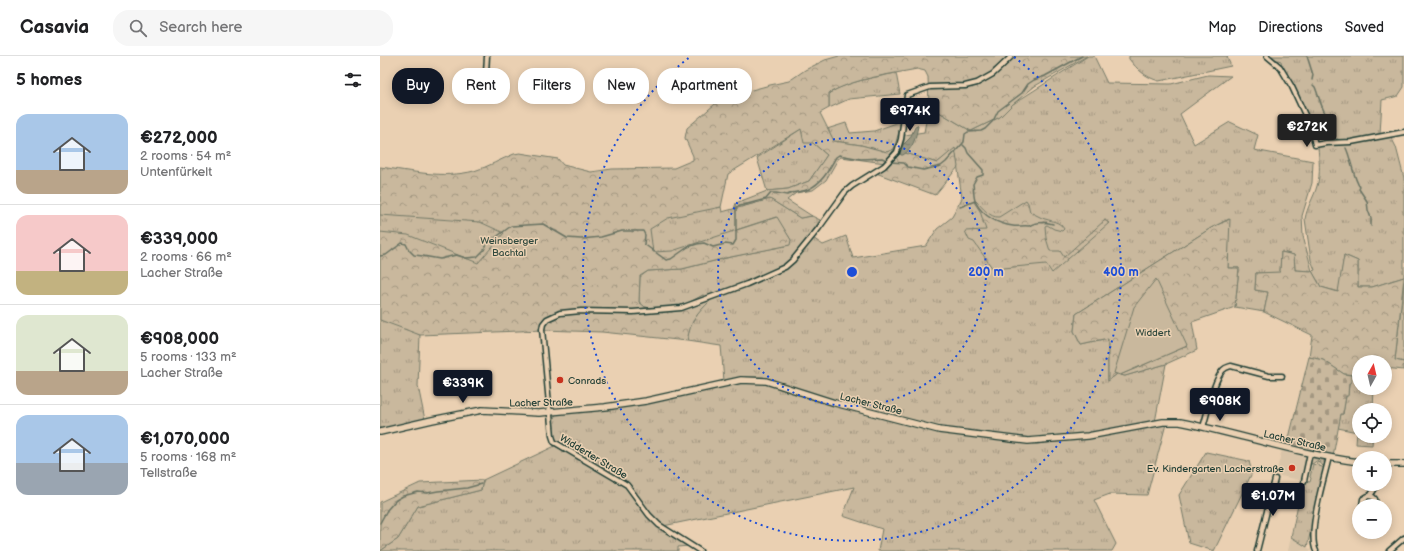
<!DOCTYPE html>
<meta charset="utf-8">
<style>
:root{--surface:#fff;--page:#f6f6f6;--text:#202124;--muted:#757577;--line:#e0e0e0;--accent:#111827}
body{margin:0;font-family:"Balsamiq Sans",sans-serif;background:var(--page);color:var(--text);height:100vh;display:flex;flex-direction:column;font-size:15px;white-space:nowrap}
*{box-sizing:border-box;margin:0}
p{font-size:13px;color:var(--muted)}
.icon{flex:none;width:22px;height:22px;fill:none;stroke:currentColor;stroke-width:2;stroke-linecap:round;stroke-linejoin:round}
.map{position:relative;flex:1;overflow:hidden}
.panel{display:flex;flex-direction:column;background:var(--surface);width:380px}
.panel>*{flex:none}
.hud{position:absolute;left:12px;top:12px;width:380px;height:36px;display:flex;gap:8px}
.needle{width:26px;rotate:8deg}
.controls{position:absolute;left:972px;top:299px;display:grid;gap:8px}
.controls a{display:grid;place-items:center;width:40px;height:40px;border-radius:50%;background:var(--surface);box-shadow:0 2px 10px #0003;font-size:20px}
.price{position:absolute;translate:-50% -34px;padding:0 9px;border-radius:4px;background:var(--accent);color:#fff;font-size:13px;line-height:26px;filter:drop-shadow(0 1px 2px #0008)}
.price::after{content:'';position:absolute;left:50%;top:24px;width:12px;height:9px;margin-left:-6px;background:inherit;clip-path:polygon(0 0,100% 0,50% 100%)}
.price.selected{background:#222;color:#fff}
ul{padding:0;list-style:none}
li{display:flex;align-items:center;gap:12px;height:100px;padding:0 16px}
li+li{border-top:1px solid var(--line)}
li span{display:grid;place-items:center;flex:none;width:112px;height:80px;border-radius:12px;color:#555}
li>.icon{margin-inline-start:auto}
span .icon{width:48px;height:48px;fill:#fffc;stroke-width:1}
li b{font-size:17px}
h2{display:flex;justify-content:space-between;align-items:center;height:48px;padding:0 16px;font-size:17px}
.pill{padding:0 14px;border-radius:16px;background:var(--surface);box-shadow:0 2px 10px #0003;font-size:14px;line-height:36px}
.pill.selected{background:var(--accent);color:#fff}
header{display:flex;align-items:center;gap:24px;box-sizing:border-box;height:56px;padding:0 20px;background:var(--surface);border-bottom:1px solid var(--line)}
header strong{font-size:19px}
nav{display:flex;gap:22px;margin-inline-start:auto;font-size:14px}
.search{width:280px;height:36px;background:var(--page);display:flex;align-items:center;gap:10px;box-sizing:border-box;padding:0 14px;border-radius:16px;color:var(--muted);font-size:15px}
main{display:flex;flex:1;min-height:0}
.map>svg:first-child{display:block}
</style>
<header>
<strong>Casavia</strong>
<div class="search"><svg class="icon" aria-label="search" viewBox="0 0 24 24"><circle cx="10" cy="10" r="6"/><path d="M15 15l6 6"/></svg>Search here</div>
<nav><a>Map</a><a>Directions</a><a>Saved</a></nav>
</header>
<main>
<section class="panel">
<h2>5 homes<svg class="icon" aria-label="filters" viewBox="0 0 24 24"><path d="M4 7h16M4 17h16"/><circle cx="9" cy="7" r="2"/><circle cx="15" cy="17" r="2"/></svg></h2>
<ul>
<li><span style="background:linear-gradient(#a9c7e8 70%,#b9a48a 0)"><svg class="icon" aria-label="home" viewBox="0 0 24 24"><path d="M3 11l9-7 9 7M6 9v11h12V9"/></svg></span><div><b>€272,000</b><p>2 rooms · 54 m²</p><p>Untenfürkelt</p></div></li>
<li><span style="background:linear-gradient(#f6c9c9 70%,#c2b280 0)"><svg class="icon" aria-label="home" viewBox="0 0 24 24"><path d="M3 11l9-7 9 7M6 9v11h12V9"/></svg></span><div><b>€339,000</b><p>2 rooms · 66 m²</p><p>Lacher Straße</p></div></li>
<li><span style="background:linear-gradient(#dfe7d0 70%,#b9a48a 0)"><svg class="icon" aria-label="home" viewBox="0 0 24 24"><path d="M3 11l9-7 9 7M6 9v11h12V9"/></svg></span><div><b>€908,000</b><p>5 rooms · 133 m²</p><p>Lacher Straße</p></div></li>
<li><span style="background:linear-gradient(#a9c7e8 60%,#9aa5b1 0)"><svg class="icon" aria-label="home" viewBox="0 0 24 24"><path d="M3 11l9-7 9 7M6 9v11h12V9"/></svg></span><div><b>€1,070,000</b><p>5 rooms · 168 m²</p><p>Tellstraße</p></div></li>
</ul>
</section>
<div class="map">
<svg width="1024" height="495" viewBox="0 0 1024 495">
<defs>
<pattern id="grass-tufts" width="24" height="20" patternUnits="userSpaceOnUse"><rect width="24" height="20" fill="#c9b89d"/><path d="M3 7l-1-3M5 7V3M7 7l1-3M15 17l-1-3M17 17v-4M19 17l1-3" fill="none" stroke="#a39781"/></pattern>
<pattern id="forest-crowns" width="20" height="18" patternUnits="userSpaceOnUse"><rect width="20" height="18" fill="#c9b89d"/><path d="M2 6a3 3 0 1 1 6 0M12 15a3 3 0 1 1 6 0" fill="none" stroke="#a39781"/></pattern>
<pattern id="cemetery-stones" width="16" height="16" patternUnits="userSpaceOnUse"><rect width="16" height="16" fill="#c9b89d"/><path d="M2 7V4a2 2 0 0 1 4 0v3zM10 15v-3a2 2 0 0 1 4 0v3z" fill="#a39781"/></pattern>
<pattern id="water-ripples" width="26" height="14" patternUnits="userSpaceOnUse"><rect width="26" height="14" fill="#999680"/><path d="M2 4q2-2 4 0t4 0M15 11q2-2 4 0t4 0" fill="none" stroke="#7c7c6a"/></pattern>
</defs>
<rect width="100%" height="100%" fill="#ead0b2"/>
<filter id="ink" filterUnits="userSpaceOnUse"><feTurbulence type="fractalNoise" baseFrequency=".025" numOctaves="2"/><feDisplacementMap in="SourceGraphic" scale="8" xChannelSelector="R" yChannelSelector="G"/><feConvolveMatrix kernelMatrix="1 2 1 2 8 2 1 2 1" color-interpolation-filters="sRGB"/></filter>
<g filter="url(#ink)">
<g fill="#d9c4a8">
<path d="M902 394 929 401 924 425 896 419 897 417H896Z"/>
<path d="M911 481 927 491 933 495H908Z"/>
</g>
<g fill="url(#grass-tufts)" stroke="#747a68">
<path d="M708 0H714L727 27 791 28 828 19 851 20 800 58 814 88 850 66 878 79 874 94 933 105 932 127 922 160 923 180 932 215 935 214 931 204 925 163C927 151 934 141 937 130 941 118 939 103 938 91L945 89 968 87 994 81H1011L1016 91 1024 122V221L992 231H978V205L964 199 959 236 941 231 932 215 915 214 914 199 901 196 900 217H876L875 234 888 236 884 256 855 251 859 212H848L849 163 831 172 696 258 694 275 701 289 728 283V325L737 318 734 317 754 251 776 223 807 290 740 319 745 320 786 308 775 366 705 378 657 384 560 372 455 346 383 321H367L344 325 341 290 307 285 310 270 319 256 330 244 323 239 292 256 265 251 259 246 260 221 268 215 302 213 346 202 409 189 411 184 396 161 356 174 357 178 366 177 368 185 377 183 375 194 289 211 258 210 257 255C235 255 187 249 169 259 165 262 163 265 161 269L100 275 25 272 40 279 38 330 45 364 0 374V120L79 124 140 99 163 107 176 110 188 114 206 124 236 120 257 119 265 121 296 118 320 113 324 116 338 151 337 152 341 151 342 156 390 143 420 162 432 160 440 164 430 180 443 189 466 180 473 202 546 190 557 173 572 161 582 142 575 93 557 107 522 96 525 79 544 76 549 50 591 75 620 61 633 48Z"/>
<path d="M749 0H848L847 1 851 10 779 25C765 21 758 14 749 3Z"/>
<path d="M890 0H1024V31L1018 40 1002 44 1000 78 967 85 945 86 940 79 935 66 930 69 921 44 902 10 901 5 892 2Z"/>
<path d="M516 17 520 38 469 43 449 52V37C470 25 492 22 516 17Z"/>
<path d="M522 65 514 93 507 96 481 89 454 85 447 73 466 67 470 77 494 75Z"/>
<path d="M421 73 433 87 447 99 429 125 408 133 387 135 377 102Z"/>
<path d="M1024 226V306L1015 304Z"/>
<path d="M971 319H979V332H994L993 354H979V380H993L992 389 976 388 977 376 958 372 961 358H963L966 340 968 339 969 327H971Z"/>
<path d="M359 326 390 327 559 376 657 388 702 383 786 368 767 439 730 438 714 444 736 488 732 495H498L502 473 463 460 474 431 283 470 275 463 247 426 183 390C180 388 177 386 176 383 172 377 172 364 176 358Z"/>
<path d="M175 390 240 426C252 436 259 451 270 463 280 475 295 482 308 490L298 491V495H0L18 483 38 450 101 434 103 424Z"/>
<path d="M826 396 869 405 872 417 834 495 809 487 799 439Z"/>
<path d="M929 401 948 405 947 411 943 410 938 404 932 408 928 407Z"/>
<path d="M937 406 940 407 939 410 945 412 927 491 911 481 923 425 930 426 931 422 930 421 933 408 936 409Z"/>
</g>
<g fill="url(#forest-crowns)" stroke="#747a68">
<path d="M459 0H707L655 30 633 48 620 61 591 75 549 50 548 21 545 15 537 13C507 19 476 22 449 37V52L440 57 454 85 481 89 507 96 514 93 505 107 461 101 458 103 446 124 433 134 416 137 407 144 432 160 420 162 390 143 354 153 356 147 387 135 408 133 429 125 447 99 433 87H424L421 73 348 118 341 151 288 162 270 173 273 196 292 195 397 161 411 184 410 189 346 202 302 213 268 215 260 220 259 246 265 251 292 256 323 239 331 244C316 259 311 264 307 285L222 276 163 274 40 279 0 264V176L28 179 98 207 124 177 100 166 0 159V111C31 115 63 123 94 115 108 111 121 103 134 98L140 97 178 103 183 109 211 116 232 113 294 112 313 104V100L305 82 307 72 335 48 346 41 390 29 409 25 425 14 445 4Z"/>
<path d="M575 92 578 111 555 139 496 117 510 108 522 96 557 107Z"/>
<path d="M646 144 648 147 650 156C654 158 658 160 662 162 670 165 680 165 684 173L682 175 674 173 667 169 665 170 666 182 670 195H680L684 201 725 164 729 167 672 217 666 208 613 213 594 186 589 184 585 175 606 174 600 155 594 146 596 145C602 151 610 162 619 161Z"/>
<path d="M850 163 848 212H859L855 251 812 266 817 294 786 308 745 320 740 319 807 290 734 317 737 318 728 325V283L701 289 694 275 696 258 831 172Z"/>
<path d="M901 196 914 199 915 214 932 215 941 231 958 236 964 199 978 205V231H992L1024 221 1015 304 1024 306V314L1005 312V306H979V319L964 318 943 304 929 301 932 279 884 256 888 236 875 234 876 217 900 216Z"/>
<path d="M103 424 101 434 38 450 18 483 0 495V446L40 427Z"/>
</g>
<path fill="url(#cemetery-stones)" stroke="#747a68" d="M929 301 943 304 964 318 971 319V327H969L968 340H966L963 358H961L953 400 907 390Z"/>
<path fill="#c9b89d" stroke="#747a68" d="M776 223 807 290 740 319 734 317 754 251Z"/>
<path fill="url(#water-ripples)" stroke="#687262" d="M536 69 538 70C536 81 533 93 523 99H521L520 97 523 89 530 82Z"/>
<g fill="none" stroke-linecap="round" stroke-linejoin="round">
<g stroke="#687262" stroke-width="1.5">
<path d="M927 0 933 19 932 24"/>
<path d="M933 29 935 31C940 43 942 58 953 66L952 79 956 83 963 85"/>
<path d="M583 89 586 92 588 97 603 114V119L597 121 593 128C594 133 593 142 596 147 603 160 618 168 633 170 638 171 643 169 649 170 656 166 665 166 673 168"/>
<path d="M966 92C971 102 974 125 980 131L979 133 987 145 988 154 991 162V170"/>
<path d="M580 151 595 145"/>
<path d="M0 200 6 199 22 187 26 188 29 194 34 199 43 200 60 203 76 199 86 202 97 201 104 194 110 182H115L131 170 163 168 187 182 201 183 221 181 242 175H263L265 179 264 188 286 204 291 203 308 191 317 188 324 187 333 191 345 188 353 189 356 184V151L386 143 391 137H396L407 139C417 134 422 137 429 133 443 126 448 115 456 101L459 99 481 103 502 102 511 106 524 107 528 111 543 114 561 110 566 106 584 86 585 78 588 76 601 75 605 73 613 65 618 55 642 37 648 28 654 24 665 20 702 0"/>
<path d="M0 467 7 454 16 444 23 440 38 436 47 437 58 435 87 432 101 428"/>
</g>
<defs>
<g id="minor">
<path d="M887 0 900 11 912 31 931 72 935 89 946 87 971 86 1024 76"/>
<path d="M106 17 107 0"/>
<path d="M823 371C828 356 833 325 843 314 846 311 848 311 851 310L889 320H902"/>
<path d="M924 425 930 397"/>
<path d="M990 440 998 428"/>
<path d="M982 450 983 443 988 440 993 441 995 443 996 450"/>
<path d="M320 495 279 469 269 459 247 429 174 386 172 380 162 273 163 268 167 263 180 257 201 255 253 256 301 252 367 228 405 211 413 204 439 172 465 136 472 130 504 110 517 96 521 83 527 39 550 31 585 30 597 27 613 18 632 0"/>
<path d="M877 495 895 423"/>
<path d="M936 495C927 477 944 423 949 401"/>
<path d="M1009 495 1024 482"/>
</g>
<g id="tertiary">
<path d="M0 376 52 364 102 354 159 357 225 351 266 345 361 324 386 325 455 347 559 374 648 385 708 380 783 366H800C860 378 918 398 979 406"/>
<path d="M1005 408H1024"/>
</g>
</defs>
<use href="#minor" stroke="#1f3d34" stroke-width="7"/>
<use href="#tertiary" stroke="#1f3d34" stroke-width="8"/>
<use href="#minor" stroke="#ead0b2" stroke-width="4"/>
<use href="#tertiary" stroke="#ead0b2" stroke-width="5.5"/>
</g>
</g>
<g fill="none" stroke="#1d4ed8" stroke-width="2" stroke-dasharray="2 4">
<circle cx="472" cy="216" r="134"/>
<path d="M634 1A269 269 0 1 1 310 1"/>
</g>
<g fill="#c8321e" stroke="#ead0b2" stroke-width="1.5">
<circle cx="180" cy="324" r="4"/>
<circle cx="912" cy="412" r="4"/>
</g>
<g text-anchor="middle" stroke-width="3" stroke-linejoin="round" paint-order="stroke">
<g font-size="10" fill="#30493e" stroke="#ead0b2">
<text x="129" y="188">Weinsberger<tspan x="129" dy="12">Bachtal</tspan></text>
<text x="773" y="280">Widdert</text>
</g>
<g font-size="10" fill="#1f3d34" stroke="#ead0b2" text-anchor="start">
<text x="188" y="328">Conrads</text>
<text x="904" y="416" text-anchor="end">Ev. Kindergarten Lacherstraße</text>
</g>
<g font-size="10" fill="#1f3d34" stroke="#ead0b2">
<text transform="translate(161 346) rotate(-1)" y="4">Lacher Straße</text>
<text transform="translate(491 347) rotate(14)" y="4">Lacher Straße</text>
<text transform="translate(915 384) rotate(13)" y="4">Lacher Straße</text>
<text transform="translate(214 400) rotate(31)" y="4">Widderter Straße</text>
</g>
</g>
<circle cx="472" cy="216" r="6" fill="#1d4ed8" stroke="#ead0b2" stroke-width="2"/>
<g font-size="12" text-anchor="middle" font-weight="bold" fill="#1d4ed8" stroke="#ead0b2" stroke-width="3" stroke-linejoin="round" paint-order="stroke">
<text x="606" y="220">200 m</text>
<text x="741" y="220">400 m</text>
</g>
</svg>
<div class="controls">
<a><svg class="needle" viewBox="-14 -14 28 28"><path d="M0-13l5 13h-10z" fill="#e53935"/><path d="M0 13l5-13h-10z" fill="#757577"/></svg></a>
<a><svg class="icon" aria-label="locate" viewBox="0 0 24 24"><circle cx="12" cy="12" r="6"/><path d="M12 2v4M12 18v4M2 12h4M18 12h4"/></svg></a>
<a>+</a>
<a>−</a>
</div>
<b class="price" style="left:530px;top:76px">€974K</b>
<b class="price selected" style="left:927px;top:92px">€272K</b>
<b class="price" style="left:83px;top:348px">€339K</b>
<b class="price" style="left:840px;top:366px">€908K</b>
<b class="price" style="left:893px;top:461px">€1.07M</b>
<div class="hud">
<a class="pill selected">Buy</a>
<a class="pill">Rent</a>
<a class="pill">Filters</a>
<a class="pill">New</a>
<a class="pill">Apartment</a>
</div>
</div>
</main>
